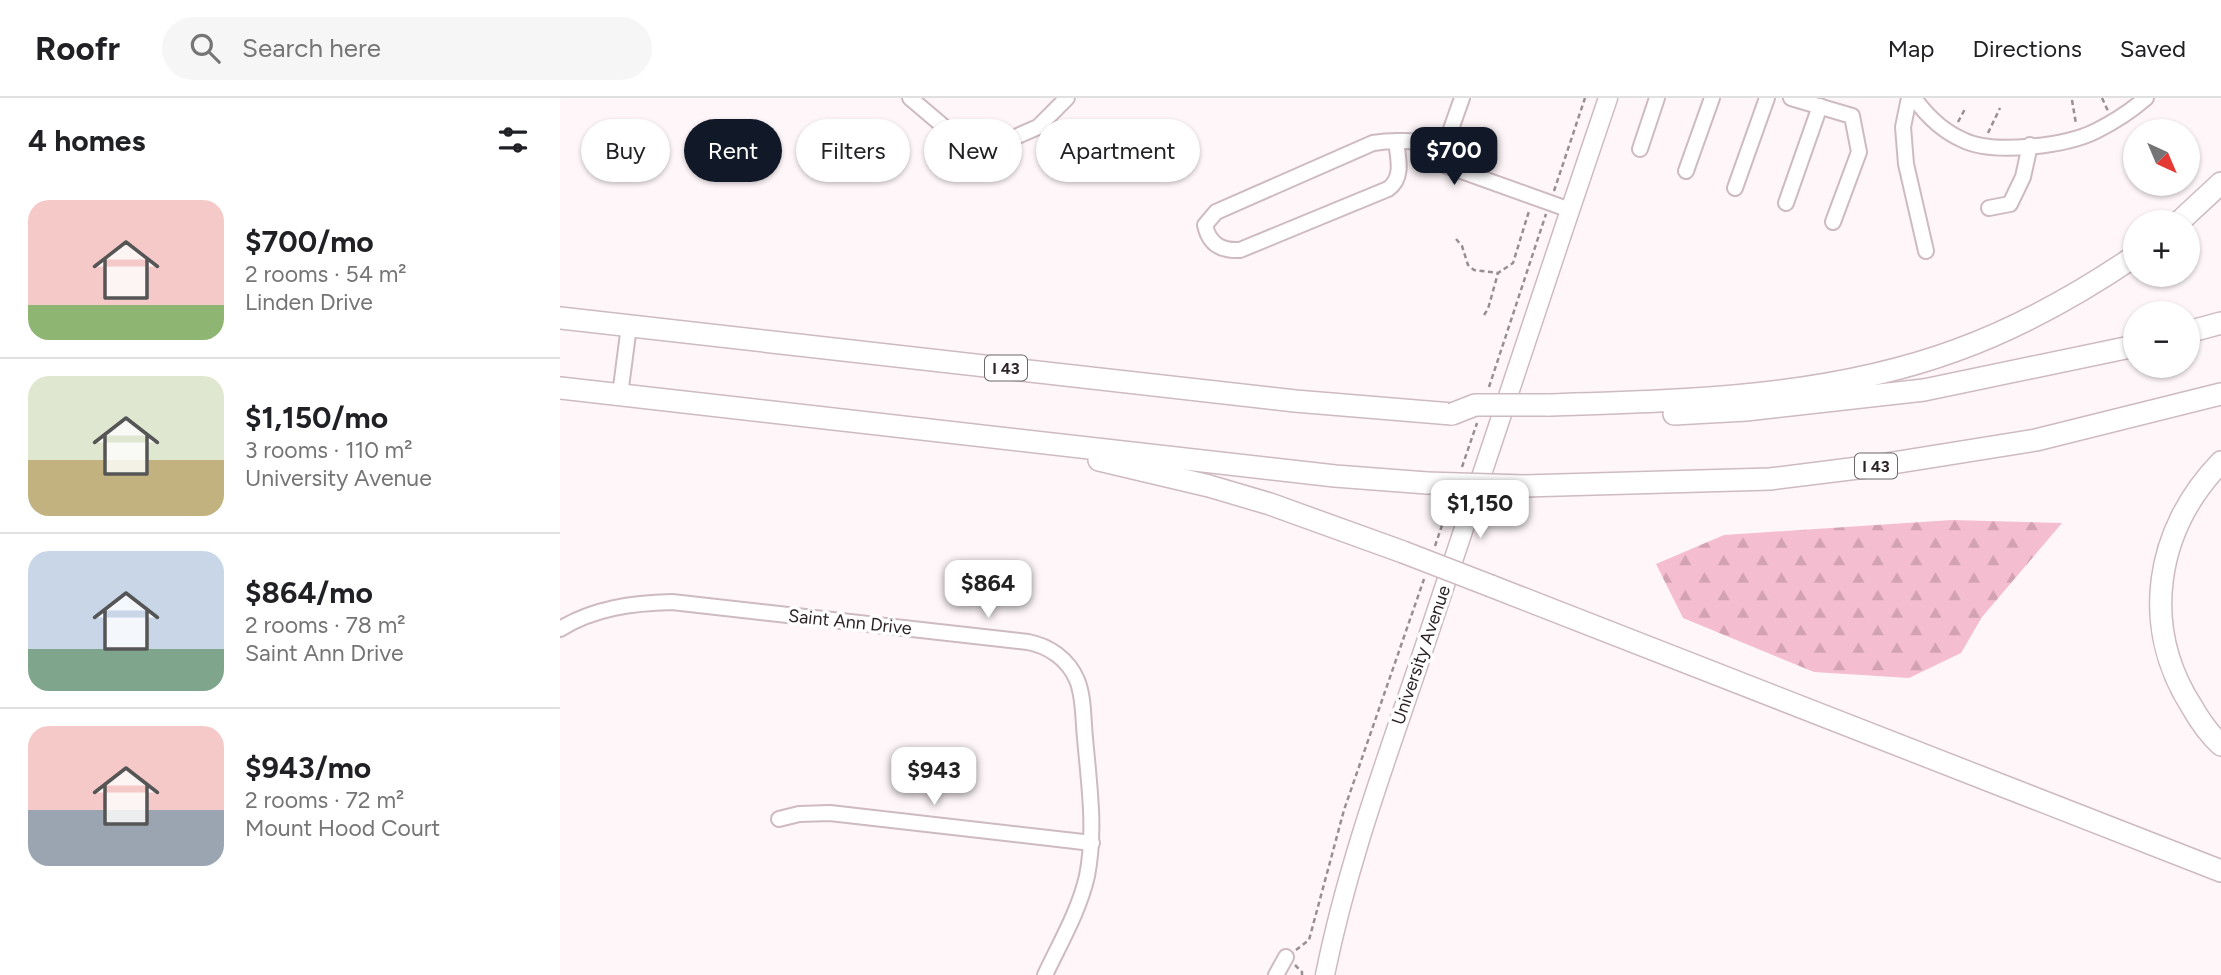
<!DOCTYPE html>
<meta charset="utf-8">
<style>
:root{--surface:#fff;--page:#f6f6f6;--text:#202124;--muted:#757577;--line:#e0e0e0;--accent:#111827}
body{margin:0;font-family:Figtree,sans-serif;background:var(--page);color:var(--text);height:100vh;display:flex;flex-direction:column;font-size:26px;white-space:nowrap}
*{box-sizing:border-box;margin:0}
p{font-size:23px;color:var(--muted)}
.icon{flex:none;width:38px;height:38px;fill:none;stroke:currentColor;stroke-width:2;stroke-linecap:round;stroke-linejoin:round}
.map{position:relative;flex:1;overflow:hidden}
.sheet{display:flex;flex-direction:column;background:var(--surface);width:560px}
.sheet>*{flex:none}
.guide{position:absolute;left:21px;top:21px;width:665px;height:63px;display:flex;gap:14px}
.needle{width:46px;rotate:136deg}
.tools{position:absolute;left:1563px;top:21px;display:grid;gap:14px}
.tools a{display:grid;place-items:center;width:77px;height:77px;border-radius:50%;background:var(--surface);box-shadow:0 2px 5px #0004;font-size:35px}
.price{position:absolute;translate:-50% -60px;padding:0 16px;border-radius:14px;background:#fff;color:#222;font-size:23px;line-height:46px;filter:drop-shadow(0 2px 4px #0008)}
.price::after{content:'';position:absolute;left:50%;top:42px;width:21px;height:16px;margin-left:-10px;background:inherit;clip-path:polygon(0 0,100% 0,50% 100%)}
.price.on{background:var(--accent);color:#fff}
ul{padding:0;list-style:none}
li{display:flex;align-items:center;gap:21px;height:175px;padding:0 28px}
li+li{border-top:2px solid var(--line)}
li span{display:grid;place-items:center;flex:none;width:196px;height:140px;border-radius:21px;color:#555}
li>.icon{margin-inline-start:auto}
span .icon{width:84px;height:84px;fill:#fffc;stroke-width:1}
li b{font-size:30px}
h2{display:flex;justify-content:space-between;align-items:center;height:84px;padding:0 28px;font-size:30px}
.chip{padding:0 24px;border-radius:32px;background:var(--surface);box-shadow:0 2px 5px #0004;font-size:24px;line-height:63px}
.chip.on{background:var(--accent);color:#fff}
header{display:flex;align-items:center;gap:42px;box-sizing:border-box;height:98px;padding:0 35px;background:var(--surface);border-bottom:2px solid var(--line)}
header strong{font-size:33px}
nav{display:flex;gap:38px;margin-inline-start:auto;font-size:24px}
.search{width:490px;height:63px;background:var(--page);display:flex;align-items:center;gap:18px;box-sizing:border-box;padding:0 24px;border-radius:38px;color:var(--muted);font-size:26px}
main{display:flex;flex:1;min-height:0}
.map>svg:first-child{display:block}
</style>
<header>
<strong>Roofr</strong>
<div class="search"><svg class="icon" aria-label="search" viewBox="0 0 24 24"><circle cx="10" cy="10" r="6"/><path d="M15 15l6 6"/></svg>Search here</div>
<nav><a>Map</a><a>Directions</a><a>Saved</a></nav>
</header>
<main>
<section class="sheet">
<h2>4 homes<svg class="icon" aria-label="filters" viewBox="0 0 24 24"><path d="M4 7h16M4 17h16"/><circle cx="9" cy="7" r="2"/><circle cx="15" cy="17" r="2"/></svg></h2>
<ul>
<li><span style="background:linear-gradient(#f6c9c9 75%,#8fb573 0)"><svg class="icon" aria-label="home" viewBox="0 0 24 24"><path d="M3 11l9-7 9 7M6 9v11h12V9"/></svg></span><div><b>$700/mo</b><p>2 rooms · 54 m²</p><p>Linden Drive</p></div></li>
<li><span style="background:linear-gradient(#dfe7d0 60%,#c2b280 0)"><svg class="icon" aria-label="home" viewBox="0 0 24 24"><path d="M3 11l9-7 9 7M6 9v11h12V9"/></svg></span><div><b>$1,150/mo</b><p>3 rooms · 110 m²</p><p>University Avenue</p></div></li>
<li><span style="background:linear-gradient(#c9d6e8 70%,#7fa58c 0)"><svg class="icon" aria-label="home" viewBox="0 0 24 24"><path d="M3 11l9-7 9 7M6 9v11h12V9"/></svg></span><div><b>$864/mo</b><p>2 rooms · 78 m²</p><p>Saint Ann Drive</p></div></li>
<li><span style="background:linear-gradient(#f6c9c9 60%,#9aa5b1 0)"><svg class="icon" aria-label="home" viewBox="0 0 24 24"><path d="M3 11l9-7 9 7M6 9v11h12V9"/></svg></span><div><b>$943/mo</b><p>2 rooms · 72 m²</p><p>Mount Hood Court</p></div></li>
</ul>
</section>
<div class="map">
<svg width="1661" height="877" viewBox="0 0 1661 877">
<defs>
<pattern id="forest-firs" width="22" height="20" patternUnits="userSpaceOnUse" patternTransform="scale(1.75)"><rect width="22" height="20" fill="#f5bdd0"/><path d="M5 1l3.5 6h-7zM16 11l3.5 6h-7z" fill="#d2a2b3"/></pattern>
</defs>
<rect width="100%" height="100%" fill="#fef6f8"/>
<path fill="url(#forest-firs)" d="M1392 422 1502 425 1422 519 1401 555 1349 580 1254 574 1123 520 1096 466 1164 437Z"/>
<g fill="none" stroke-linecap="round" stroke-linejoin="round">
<defs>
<g id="minor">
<path d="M350 0 409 50 437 47 478 29 507 0"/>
<path d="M902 0 879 65 1010 112"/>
<path d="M1231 0 1292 18 1299 54 1273 124"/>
<path d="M1349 0 1343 29 1346 66 1366 153"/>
<path d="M1354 0C1367 18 1382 33 1403 42 1433 57 1506 48 1536 33 1554 24 1571 13 1586 0"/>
<path d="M836 43C838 60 844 80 828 91L680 152C661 153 649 146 645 127L656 114 813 45C837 41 861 44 886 46"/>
<path d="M1080 51 1097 0"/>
<path d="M1126 73 1152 0"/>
<path d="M1175 90 1207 0"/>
<path d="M1226 105 1260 8"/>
<path d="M1429 110 1450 106 1463 79 1470 47"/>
<path d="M60 297 69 228"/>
<path d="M0 531C34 510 73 505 112 504L468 544C489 548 508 561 517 582 524 599 523 621 525 640 529 686 536 732 527 778 519 813 500 845 485 877"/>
<path d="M219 721 239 716 270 715 532 745"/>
<path d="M716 877 726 859"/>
</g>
<path id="major" d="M765 877C790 753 834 642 873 523 931 348 989 174 1048 0"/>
<g id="highway">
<path d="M1619 124 1661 85"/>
<path d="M0 220 735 303 892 316"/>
<path d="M1628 234 1661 225"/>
<path d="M0 290 775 378 867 385"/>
<path d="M987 307C1123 303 1267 300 1397 252 1460 229 1519 196 1575 158"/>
<path d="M1114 316 1186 312 1364 292 1575 248"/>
<path d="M539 362 649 388 710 406 843 454"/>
<path d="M1661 364C1595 432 1580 528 1632 609 1640 623 1649 636 1661 647"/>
<path d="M964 388 1210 381 1314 368 1476 342 1661 296"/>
<path d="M931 488 1661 773"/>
</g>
</defs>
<use href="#minor" stroke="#cebac1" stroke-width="18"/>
<use href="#major" stroke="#cebac1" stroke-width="21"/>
<use href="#highway" stroke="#cebac1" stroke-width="24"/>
<g stroke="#978f92" stroke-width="2.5" stroke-dasharray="5 3.5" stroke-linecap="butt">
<path d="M1542 0 1548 13"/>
<path d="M1512 2 1516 26"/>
<path d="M1398 24 1405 11"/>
<path d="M1428 35 1440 10"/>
<path d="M994 93 1025 0"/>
<path d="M896 141 902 148 908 167 914 172 938 175 953 165 969 113"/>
<path d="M924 217 928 211 938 175"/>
<path d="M929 289 986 116"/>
<path d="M902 369 917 325"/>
<path d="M875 448 891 401"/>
<path d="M736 852 749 842 784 712 864 481"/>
<path d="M735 867 742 874V877"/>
</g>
<use href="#minor" stroke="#fff" stroke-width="14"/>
<use href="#major" stroke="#fff" stroke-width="18"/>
<use href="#highway" stroke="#fff" stroke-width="21"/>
<defs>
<g id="highway-bridge">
<path d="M892 316 915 307H987"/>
<path d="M867 385 964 388"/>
<path d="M843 454 931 488"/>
</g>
</defs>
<use href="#highway-bridge" stroke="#cebac1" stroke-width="24" stroke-linecap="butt"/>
<use href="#highway-bridge" stroke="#fff" stroke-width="21"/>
</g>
<g text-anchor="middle" stroke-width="7" stroke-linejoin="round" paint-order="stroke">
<g fill="#fff" stroke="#6b6668" stroke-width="2">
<rect x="425" y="257.5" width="42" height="25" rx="5"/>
<rect x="1295" y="355.5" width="42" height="25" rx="5"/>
</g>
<g font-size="16" font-weight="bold" fill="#2c2427">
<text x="446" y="276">I 43</text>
<text x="1316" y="374">I 43</text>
</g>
<g font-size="18" fill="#2c2427" stroke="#fff">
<text transform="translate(290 524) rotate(6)" y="6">Saint Ann Drive</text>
<text transform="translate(861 557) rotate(-71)" y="6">University Avenue</text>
</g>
</g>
</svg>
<div class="tools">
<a><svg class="needle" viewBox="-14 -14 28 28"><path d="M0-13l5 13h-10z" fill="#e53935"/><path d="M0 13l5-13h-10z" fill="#757577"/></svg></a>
<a>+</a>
<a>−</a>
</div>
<b class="price on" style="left:894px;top:89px">$700</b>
<b class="price" style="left:920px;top:442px">$1,150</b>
<b class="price" style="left:428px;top:522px">$864</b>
<b class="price" style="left:374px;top:709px">$943</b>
<div class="guide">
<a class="chip">Buy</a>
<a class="chip on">Rent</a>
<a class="chip">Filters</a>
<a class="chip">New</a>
<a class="chip">Apartment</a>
</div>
</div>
</main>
